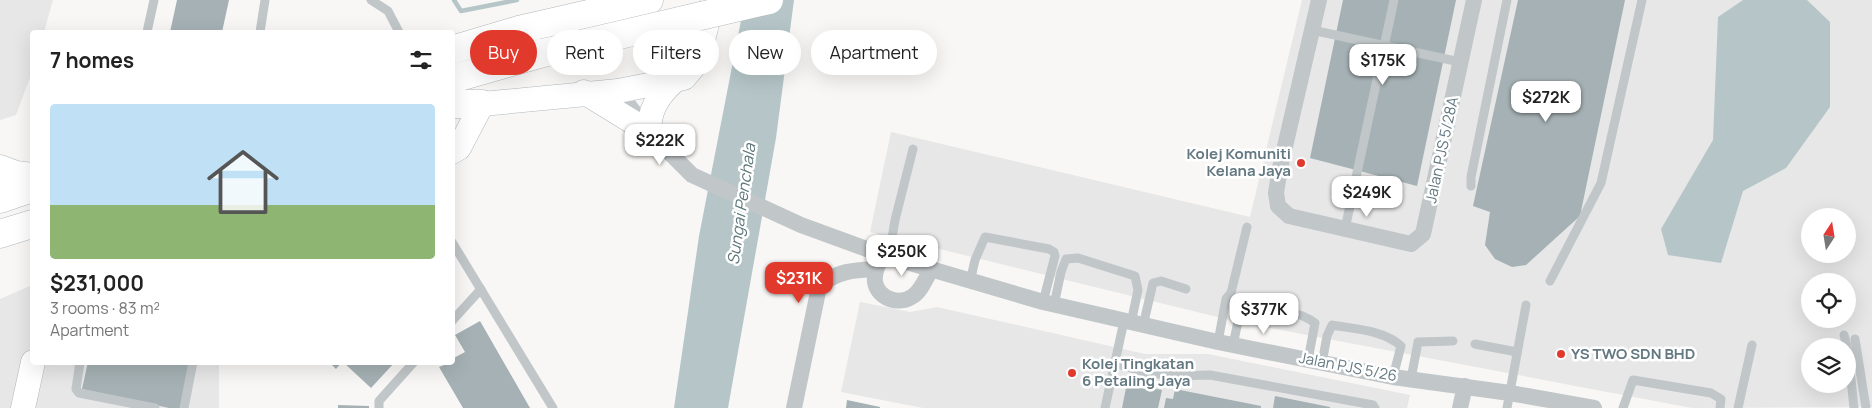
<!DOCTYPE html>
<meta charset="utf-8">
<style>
:root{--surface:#fff;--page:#f6f6f6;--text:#222;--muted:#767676;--accent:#e1392c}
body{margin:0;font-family:Manrope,sans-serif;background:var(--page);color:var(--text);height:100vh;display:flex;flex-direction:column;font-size:19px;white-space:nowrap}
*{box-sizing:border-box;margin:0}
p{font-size:16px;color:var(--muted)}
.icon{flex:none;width:28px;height:28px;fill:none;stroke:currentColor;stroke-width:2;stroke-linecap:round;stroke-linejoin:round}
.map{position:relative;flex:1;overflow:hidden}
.sheet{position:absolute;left:30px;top:30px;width:425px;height:335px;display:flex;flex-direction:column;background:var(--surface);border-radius:5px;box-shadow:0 5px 20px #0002}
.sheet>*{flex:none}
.hud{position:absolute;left:470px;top:30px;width:475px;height:45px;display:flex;gap:10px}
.needle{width:32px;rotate:12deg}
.buttons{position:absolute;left:1801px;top:208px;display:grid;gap:10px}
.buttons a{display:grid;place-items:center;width:55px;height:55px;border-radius:50%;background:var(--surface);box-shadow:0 5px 20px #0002;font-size:25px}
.price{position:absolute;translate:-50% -42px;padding:0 11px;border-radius:10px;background:#fff;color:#222;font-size:16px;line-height:32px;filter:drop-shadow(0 1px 2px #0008)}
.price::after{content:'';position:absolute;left:50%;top:30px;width:15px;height:11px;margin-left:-8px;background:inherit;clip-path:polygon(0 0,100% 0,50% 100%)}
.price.on{background:var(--accent);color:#fff}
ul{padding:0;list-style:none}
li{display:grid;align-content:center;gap:10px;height:265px;padding:0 20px}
li span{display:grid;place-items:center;height:155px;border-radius:5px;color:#555}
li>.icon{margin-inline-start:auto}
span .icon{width:90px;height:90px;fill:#fffc;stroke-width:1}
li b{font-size:21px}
h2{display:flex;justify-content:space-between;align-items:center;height:60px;padding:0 20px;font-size:21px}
.pill{padding:0 18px;border-radius:22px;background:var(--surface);box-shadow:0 5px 20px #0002;font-size:18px;line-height:45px}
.pill.on{background:var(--accent);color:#fff}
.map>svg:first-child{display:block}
</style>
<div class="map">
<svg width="1872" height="408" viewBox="0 0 1872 408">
<rect width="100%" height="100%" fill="#f8f7f5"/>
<g fill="#e6e7e6" fill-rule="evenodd">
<path d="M0 0H53L44 32H32V72L16 115 0 120Z"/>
<path d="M1302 0H1872V407L1692 408 1238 322 870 232 891 132 1250 217ZM1810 216H1848V254H1810ZM1810 281H1848V319H1810ZM1810 346H1848V384H1810Z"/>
<path d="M32 285V362L219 363V408H0V299Z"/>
<path d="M860 302 910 312 937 307 1145 354H1208L1410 395 1407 408H923L841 392Z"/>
</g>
<g fill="#b6c6c8">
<path d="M745 0H794L776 138 728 408H674L699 236Z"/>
<path d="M1743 0H1807L1830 22V107L1786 168 1743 191 1721 263 1668 255 1661 229 1713 140 1718 17Z"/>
</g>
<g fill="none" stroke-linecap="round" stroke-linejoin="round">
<path stroke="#b6c6c8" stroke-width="4.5" d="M454 0 461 11 517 0"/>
</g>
<g fill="#a5b1b4">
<path d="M177 0H229L222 32H170Z"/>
<path d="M1343 0H1456L1417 186 1310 158Z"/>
<path d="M1518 0H1625L1580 216 1526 265 1512 267 1495 259 1485 245 1490 212 1473 206Z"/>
<path d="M480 321 530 408H463L439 367 452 362V359L465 352 455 335Z"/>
<path d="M88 362 190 363 180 408H169L82 389Z"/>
<path d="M329 362H342L336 369Z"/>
<path d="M343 362H395L371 388Z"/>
<path d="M1127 383 1162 390 1158 408H1122Z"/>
<path d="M1175 389 1261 406V408H1164L1166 398 1173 399Z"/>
<path d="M1275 396 1330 407V408H1273Z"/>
<path d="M847 400 880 407V408H846Z"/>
<path d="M338 405 369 406V408H338Z"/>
</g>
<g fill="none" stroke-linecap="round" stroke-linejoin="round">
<defs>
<g id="secondary">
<path d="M584 92 649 132"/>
<path d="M649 132C649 110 658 96 673 82"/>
<path d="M452 152 459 148 482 104 618 91 684 78 694 66 700 52 713 0"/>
<path d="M23 408 33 362"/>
</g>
<g id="highway">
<path d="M452 50 519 30 649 0"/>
<path d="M452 79 543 53"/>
<path d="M452 104H482"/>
<path d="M0 169 16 175 32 177"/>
<path d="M0 199 32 188"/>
<path d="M0 234 32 224"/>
</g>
</defs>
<use href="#secondary" stroke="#b1b9bc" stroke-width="25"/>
<use href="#highway" stroke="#b2b7ba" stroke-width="29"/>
<g stroke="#c1c6c9" stroke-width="9">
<path d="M371 0 388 11 399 32"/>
<path d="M1312 30 1460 62"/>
<path d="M147 32 154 0"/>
<path d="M260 32 265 0"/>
<path d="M1471 186V177L1507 0"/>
<path d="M1345 229 1394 0"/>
<path d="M452 242 553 408"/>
<path d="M889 257 895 220 913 149"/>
<path d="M1550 281 1601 183 1642 0"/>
<path d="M970 282 975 260 985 237 1049 249 1054 252 1055 256 1043 302"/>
<path d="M1054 305 1061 272 1066 259 1078 258 1135 276 1138 290 1131 323"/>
<path d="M452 321 481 289"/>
<path d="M1143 326 1153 283 1161 281 1186 289"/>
<path d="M1844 335 1847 346"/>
<path d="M1855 339 1866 408"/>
<path d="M1218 342 1226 299 1231 293 1247 227"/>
<path d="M1475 344 1517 352"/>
<path d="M1233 345 1241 307 1246 303C1264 304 1301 312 1315 323L1308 360"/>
<path d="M1848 350 1854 408"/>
<path d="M80 362 76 389 79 393 155 408"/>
<path d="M1114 363 1144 372 1173 376 1210 375 1373 405 1375 408"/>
<path d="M1322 363 1327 336 1332 325C1354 329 1384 330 1401 346L1393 377"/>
<path d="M1411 379 1418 342 1453 341"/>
<path d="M184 408 193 362"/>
<path d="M379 408V401L414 362"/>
<path d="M1105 408 1124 321"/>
<path d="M1507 408 1526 305"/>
<path d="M1623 408 1633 380 1711 393 1721 399 1720 408"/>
<path d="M1738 408 1752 345"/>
</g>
<g stroke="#c1c6c9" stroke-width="16">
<path d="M1319 0 1280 168 1276 193 1278 206 1289 216 1411 244 1423 234 1474 0"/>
<path d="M618 91 649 132 692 175 801 225 883 255 1043 302 1218 342 1393 377 1510 393 1594 408"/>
<path d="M881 259C877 266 874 274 875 282 878 299 900 306 913 296 921 291 926 278 931 270"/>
<path d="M794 408 819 287C835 271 854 270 876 269"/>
<path d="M1460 408 1465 386"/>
</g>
<use href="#secondary" stroke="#fff" stroke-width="24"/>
<use href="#highway" stroke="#fff" stroke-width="28"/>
<defs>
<path id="highway-bridge" d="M543 53 769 0"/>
</defs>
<use href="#highway-bridge" stroke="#b2b7ba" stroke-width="29" stroke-linecap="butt"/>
<use href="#highway-bridge" stroke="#fff" stroke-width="28"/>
</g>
<g fill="#e1392c" stroke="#fff" stroke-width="2">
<circle cx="1301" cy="163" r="5"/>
<circle cx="1561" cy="354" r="5"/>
<circle cx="1072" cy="373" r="5"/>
</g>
<g text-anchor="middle" stroke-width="5" stroke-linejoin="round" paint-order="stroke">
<g font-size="15" fill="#637880" stroke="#fff">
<text transform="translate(1442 150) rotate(-78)" y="5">Jalan PJS 5/28A</text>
<text transform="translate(1348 367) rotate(11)" y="5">Jalan PJS 5/26</text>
</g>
<g font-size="15" font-weight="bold" fill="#637880" stroke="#fff" text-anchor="start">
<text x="1291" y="159" text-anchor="end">Kolej Komuniti<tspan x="1291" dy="17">Kelana Jaya</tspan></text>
<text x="1571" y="359">YS TWO SDN BHD</text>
<text x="1082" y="369">Kolej Tingkatan<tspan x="1082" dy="17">6 Petaling Jaya</tspan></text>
</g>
<g font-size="16" font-style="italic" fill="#5e777a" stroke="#fff">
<text transform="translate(741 204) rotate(-82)" y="6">Sungai Penchala</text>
</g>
</g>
</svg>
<div class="buttons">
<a><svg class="needle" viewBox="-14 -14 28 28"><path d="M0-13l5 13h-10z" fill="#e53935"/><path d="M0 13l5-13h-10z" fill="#767676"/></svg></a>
<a><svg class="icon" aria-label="locate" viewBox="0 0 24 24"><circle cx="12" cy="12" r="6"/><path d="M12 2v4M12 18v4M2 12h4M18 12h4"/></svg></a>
<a><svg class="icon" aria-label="layers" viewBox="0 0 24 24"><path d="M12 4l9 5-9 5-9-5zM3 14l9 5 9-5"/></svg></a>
</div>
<b class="price" style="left:1383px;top:86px">$175K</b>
<b class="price" style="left:1546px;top:123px">$272K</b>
<b class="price" style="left:660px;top:166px">$222K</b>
<b class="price" style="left:1367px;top:218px">$249K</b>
<b class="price" style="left:902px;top:277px">$250K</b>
<b class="price on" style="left:799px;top:304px">$231K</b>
<b class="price" style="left:1264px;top:335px">$377K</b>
<div class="hud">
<a class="pill on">Buy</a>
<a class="pill">Rent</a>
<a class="pill">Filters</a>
<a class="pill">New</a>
<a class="pill">Apartment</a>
</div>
<section class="sheet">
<h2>7 homes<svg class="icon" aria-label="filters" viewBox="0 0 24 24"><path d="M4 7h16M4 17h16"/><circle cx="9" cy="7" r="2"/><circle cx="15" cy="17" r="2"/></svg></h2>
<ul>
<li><span style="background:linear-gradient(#bfe0f5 65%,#8fb573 0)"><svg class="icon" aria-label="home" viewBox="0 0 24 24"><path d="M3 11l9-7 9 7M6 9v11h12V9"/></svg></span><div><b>$231,000</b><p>3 rooms · 83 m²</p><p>Apartment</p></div></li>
</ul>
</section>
</div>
